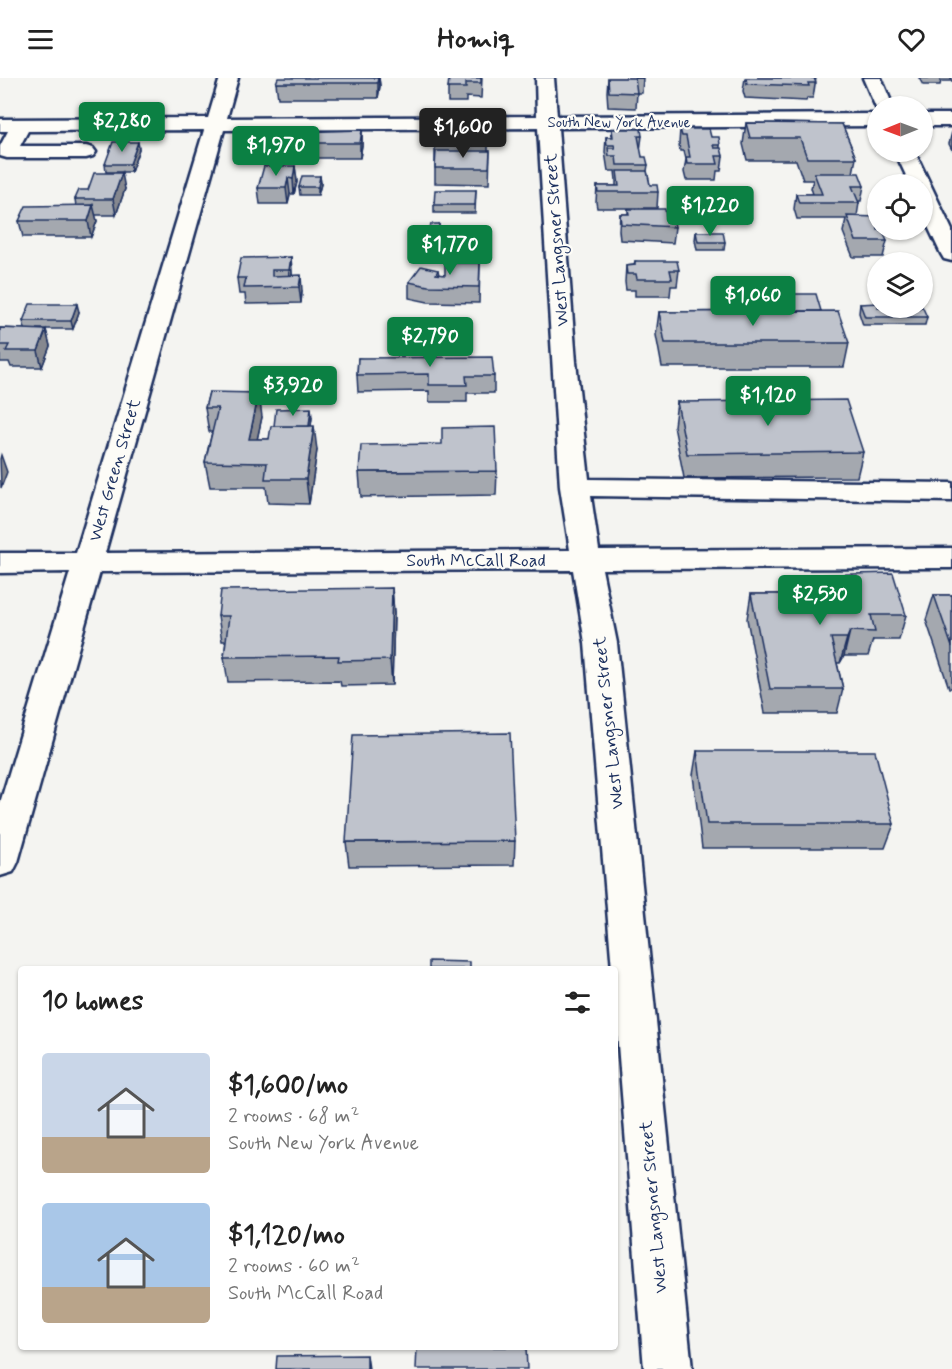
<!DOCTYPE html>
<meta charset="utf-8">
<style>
:root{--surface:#fff;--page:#f6f6f6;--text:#222;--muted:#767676;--accent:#0b8043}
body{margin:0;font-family:Mynerve,sans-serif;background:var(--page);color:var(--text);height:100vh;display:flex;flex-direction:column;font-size:22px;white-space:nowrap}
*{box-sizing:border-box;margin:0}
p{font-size:20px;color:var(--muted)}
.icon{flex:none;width:33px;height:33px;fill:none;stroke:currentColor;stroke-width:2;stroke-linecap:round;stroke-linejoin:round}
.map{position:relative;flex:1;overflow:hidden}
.drawer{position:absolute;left:18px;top:888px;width:600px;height:384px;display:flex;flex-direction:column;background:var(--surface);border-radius:6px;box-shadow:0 2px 4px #0004}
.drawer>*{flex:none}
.needle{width:39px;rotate:269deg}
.tools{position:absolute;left:867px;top:18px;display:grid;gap:12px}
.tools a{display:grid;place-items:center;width:66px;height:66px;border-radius:50%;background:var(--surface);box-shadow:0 2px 4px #0004;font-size:30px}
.price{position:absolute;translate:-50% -51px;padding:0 14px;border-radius:6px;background:var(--accent);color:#fff;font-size:20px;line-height:39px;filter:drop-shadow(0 2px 3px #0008)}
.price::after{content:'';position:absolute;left:50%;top:36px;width:18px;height:14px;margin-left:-9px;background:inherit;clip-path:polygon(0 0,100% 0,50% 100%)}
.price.current{background:#222;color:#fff}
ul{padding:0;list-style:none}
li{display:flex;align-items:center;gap:18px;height:150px;padding:0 24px}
li span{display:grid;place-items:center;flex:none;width:168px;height:120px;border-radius:6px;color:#555}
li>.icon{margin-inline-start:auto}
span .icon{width:72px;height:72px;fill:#fffc;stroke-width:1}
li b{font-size:26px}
h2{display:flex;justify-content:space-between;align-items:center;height:72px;padding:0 24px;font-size:26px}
header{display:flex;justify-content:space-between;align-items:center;height:78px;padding:0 24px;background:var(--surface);font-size:27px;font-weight:800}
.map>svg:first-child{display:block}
</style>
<header><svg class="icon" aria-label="menu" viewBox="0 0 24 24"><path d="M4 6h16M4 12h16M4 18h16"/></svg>Homiq<svg class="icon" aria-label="heart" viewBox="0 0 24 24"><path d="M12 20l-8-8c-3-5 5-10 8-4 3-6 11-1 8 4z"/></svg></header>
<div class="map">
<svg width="952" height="1291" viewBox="0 0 952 1291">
<rect width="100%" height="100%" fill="#f4f4f1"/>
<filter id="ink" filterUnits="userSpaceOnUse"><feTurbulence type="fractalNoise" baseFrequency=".0167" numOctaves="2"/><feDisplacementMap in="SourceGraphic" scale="12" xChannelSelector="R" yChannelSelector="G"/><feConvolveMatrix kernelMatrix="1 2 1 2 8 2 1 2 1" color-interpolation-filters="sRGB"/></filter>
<g filter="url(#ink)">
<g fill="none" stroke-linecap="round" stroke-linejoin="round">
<defs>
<g id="minor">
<path d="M220 0H238L227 40 537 38 536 0H554L557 38 878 36V48L558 50 576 284 589 401 952 405V423L591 418 599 472 952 470V490L602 491 617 565 692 1291H644L615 929V891H612L585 565 573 492 100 494 18 784 13 794 0 798V725L70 494 0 495V475H76L204 52 28 53 20 68H86L93 70 96 74 93 78 86 80H7L0 78V68L8 53H0V41L208 40ZM538 50 560 409 570 472 105 475 224 52Z"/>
<path d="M863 0H881L893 28H878L877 32Z"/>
<rect x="922" y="36" width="30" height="12"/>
<path d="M895 74H915L952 152V183L944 181 941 176 922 136V106H910Z"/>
</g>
</defs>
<use href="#minor" stroke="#1b2f5e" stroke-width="5"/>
<use href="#minor" fill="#fdfcf7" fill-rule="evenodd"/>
</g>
<g fill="#a4a8af" stroke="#1b2f5e" stroke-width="1.5">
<path d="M379 0 380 8 378 20H278L276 5Z"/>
<path d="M482 0 481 20 466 19V24H448V10Z"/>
<path d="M608 0H643L642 15H637L636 30 608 29 607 14Z"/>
<path d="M745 0H816L813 20H807L806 23 745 20 743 13Z"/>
<path d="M919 0H952V3H941L940 7H923Z"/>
<path d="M746 45 842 46 856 80 853 95 864 108 861 123H859V125L857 138 887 163 883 179H853L843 154 846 141H797L794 131 796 116H813L811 110 813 102H803L796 82H747L743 66Z"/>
<path d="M488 51V73H490L489 106 435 105V67Z"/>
<path d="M612 51 642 58 640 73 642 79 648 87 647 93 650 107 658 114 657 130H597L596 124 597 108H616V102L615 93H608L605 74 606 59H611Z"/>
<path d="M680 51 711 59 720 67V70L723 78 721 93H717L716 102H686L684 94 686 81 684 73H680L679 66Z"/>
<path d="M362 52V67L360 80H275L273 65Z"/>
<path d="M952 54V72L949 66Z"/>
<path d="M138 64 139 71 131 94H106L105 86Z"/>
<path d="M295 88 297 104 294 116H290L288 126H260L258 110Z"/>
<path d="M320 98 321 106 318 117H300L299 109Z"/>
<path d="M125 111 116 137H95L97 143 91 159H23L19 143 76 128 75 121Z"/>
<path d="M476 112 475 135H434V127Z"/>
<path d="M628 131 666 138 675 149 673 165 620 162 619 152 620 136H628Z"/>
<path d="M439 146 438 176H418V168L430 151Z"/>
<path d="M451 149H476V165H467V177H450Z"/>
<path d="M696 154 725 164 724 172H697L695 162Z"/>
<path d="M291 179 292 197 302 213 301 225 246 226 245 216H239L237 200Z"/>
<path d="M635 183 679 192 677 208H671L670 218H635V212H626L625 204 626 188 634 187Z"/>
<path d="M480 185 479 225 428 224 409 220V204L438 192 439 197H445Z"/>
<path d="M779 216 821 233 849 265 844 289H662L656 257 659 234 780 233 777 224Z"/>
<path d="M860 226 927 239 925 247H863L859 235Z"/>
<path d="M79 234 73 251H36L46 252 50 268 42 289H11L9 284H0V250L25 251 23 243Z"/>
<path d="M358 280 494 298V315H467V324H429V313L358 314 357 297Z"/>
<path d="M209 314 262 339 257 361H269L274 348 312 339 311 348 317 372 309 426 268 425 266 409H210L205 384 212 354H209L205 330Z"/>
<path d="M677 324 863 374 857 399 684 400 674 348Z"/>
<path d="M497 393 496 417 361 419 359 394Z"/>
<path d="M812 497 906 537 899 562H873L868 578H844L840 585H837L843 611 837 635H765L747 541 751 516H808Z"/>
<path d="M392 510 394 535 392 607 341 608 340 603 228 604 224 579 226 563H222L218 538Z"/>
<path d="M934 517H952V610H949L926 542Z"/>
<path d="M697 673 894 746 885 770H702L693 697Z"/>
<path d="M515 763 514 787 349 788 346 764Z"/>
</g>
<g fill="#86888f" stroke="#1b2f5e" stroke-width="1.5">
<path d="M378 0H379L380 8 378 20Z"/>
<path d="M362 52V67L360 80V65Z"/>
<path d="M138 64 139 71 131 94 130 86Z"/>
<path d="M295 88 297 104 294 116 293 101Z"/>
<path d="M122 95 125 111 116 137 113 121Z"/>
<path d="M320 98 321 106 318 117V109Z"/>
<path d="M288 100 290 116 288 126 286 110Z"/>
<path d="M93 127 97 143 91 159 88 143Z"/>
<path d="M291 179 292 196 291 208 289 192Z"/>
<path d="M301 197 302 213 301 225 299 209Z"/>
<path d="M77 226 79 234 73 251 71 243Z"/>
<path d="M46 252 50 268 42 289 38 273Z"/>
<path d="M259 315 262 339 252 385 249 361Z"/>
<path d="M311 330 312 339 310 358 309 349Z"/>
<path d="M314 348 317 372 309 426 306 401Z"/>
<path d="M1 377 7 394 1 410 0 381Z"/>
<path d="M392 510 394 535 392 607 390 582Z"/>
<path d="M850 553 844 578 840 585 847 560Z"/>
<path d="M367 1277 369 1291H367Z"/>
</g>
<g fill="#bfc3cc" stroke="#1b2f5e" stroke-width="1.5">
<path d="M278 0H378L377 5H276Z"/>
<path d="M449 0H481V5H466V10H448Z"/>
<path d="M608 0H643H635L637 15 609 14Z"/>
<path d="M746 0H814L816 5H808L809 8 747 6Z"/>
<path d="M746 45 842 46 856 80H807L800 60H750Z"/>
<path d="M436 51H488V67H435Z"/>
<path d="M612 51H641L642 58H638L642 79H646L648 87H617L616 78H609L608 70H615L614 67H607L606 59H613Z"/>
<path d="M680 51H709L711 59H719L720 67H713L714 70H721L723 78H716L718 86H687L686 79H690L686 58H682Z"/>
<path d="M276 52H298V54L362 52 360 65H273Z"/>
<path d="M113 64H138L130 86H105Z"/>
<path d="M436 73H490L489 90H435Z"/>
<path d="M264 88H295L293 101 288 100 286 110H258Z"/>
<path d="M617 93H647L650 107H657L658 114H598L597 108H619Z"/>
<path d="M94 95H122L113 121H75L79 112H88Z"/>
<path d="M814 95H859L864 108H852L859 125H799L796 116H822Z"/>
<path d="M302 98H320L318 109H299Z"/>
<path d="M435 112H476L475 127H434Z"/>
<path d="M93 127 88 143H19L26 128Z"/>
<path d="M628 131H665L666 138H673L675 149 621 146 620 136H629Z"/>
<path d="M847 138 877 139 878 152H882L887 163H856Z"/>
<path d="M431 146H439L438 168H418L419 151H430Z"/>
<path d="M451 149H476V157H467V169H450Z"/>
<path d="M696 154H723L725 164H698Z"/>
<path d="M291 179 289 192H272V198L301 197 299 209 244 210 246 200H237L241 180Z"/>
<path d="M635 183H677L679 192H670L672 201H637L636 196H627L626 188 635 187Z"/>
<path d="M445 185H480L479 209 428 208 409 204 421 188 438 192 436 196 445 197Z"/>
<path d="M779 216H816L821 233H784Z"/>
<path d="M878 225V230H922V228L927 239H865L860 226Z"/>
<path d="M30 226H77L71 243H23Z"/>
<path d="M838 233 849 265H665L659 234Z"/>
<path d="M0 250 46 252 38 273H6L9 267H0Z"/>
<path d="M492 279 494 298H466L467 307H429V296L357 297 358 280Z"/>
<path d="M209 314 259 315 249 361H269L271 348H314L306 401H265L267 385 205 384 218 330H205Z"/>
<path d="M846 322 863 374 687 376 677 324Z"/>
<path d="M311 330 309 348H274L276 331Z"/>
<path d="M495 349 497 393 359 394 361 367 442 366V350Z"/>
<path d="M893 495 906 537H871L875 554 850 553 847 560H831L843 611H770L751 516H817L812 497Z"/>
<path d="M392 510 390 582 338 583 339 578 224 579 229 538H218L221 512Z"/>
<path d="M934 517H952V569Z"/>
<path d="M510 655 515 763 346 764 353 657Z"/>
<path d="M697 673H875L894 746H707Z"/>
<path d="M429 883 470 884V891H429Z"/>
<path d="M417 1269H526L527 1291H416Z"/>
<path d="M367 1277V1291H276L277 1278Z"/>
</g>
</g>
<g text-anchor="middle" stroke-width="4.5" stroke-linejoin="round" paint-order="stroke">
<g font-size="15" fill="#1b2f5e" stroke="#fdfcf7">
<text x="619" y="49">South New York Avenue</text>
</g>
<g font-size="18" fill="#1b2f5e" stroke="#fdfcf7">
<text transform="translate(556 162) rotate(-94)" y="6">West Langsner Street</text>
<text transform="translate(114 392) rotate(-74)" y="6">West Green Street</text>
<text x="476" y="488">South McCall Road</text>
<text transform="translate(608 645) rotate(-96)" y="6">West Langsner Street</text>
<text transform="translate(653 1129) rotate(-95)" y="6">West Langsner Street</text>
</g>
</g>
</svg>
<div class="tools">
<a><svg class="needle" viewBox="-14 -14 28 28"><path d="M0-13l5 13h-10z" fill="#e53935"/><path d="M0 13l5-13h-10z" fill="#767676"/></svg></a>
<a><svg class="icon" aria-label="locate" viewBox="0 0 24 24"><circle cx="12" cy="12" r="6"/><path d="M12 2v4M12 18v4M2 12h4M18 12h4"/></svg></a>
<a><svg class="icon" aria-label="layers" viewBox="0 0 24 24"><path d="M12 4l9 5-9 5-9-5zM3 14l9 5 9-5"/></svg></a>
</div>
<b class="price" style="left:122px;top:75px">$2,280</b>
<b class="price current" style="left:463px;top:81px">$1,600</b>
<b class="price" style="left:276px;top:99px">$1,970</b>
<b class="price" style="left:710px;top:159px">$1,220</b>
<b class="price" style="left:450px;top:198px">$1,770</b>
<b class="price" style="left:753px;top:249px">$1,060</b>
<b class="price" style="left:430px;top:290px">$2,790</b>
<b class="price" style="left:293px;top:339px">$3,920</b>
<b class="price" style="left:768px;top:349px">$1,120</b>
<b class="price" style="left:820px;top:548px">$2,530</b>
<section class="drawer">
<h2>10 homes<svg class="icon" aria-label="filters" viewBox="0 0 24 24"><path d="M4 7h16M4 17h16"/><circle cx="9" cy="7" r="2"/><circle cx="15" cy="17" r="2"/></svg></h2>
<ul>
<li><span style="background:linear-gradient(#c9d6e8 70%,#b9a48a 0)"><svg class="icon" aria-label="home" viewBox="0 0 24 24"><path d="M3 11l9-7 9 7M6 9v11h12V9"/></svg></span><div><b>$1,600/mo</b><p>2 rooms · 68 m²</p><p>South New York Avenue</p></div></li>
<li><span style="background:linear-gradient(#a9c7e8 70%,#b9a48a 0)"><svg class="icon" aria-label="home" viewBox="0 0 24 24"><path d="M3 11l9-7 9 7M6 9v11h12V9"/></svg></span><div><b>$1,120/mo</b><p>2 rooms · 60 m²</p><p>South McCall Road</p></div></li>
</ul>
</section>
</div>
